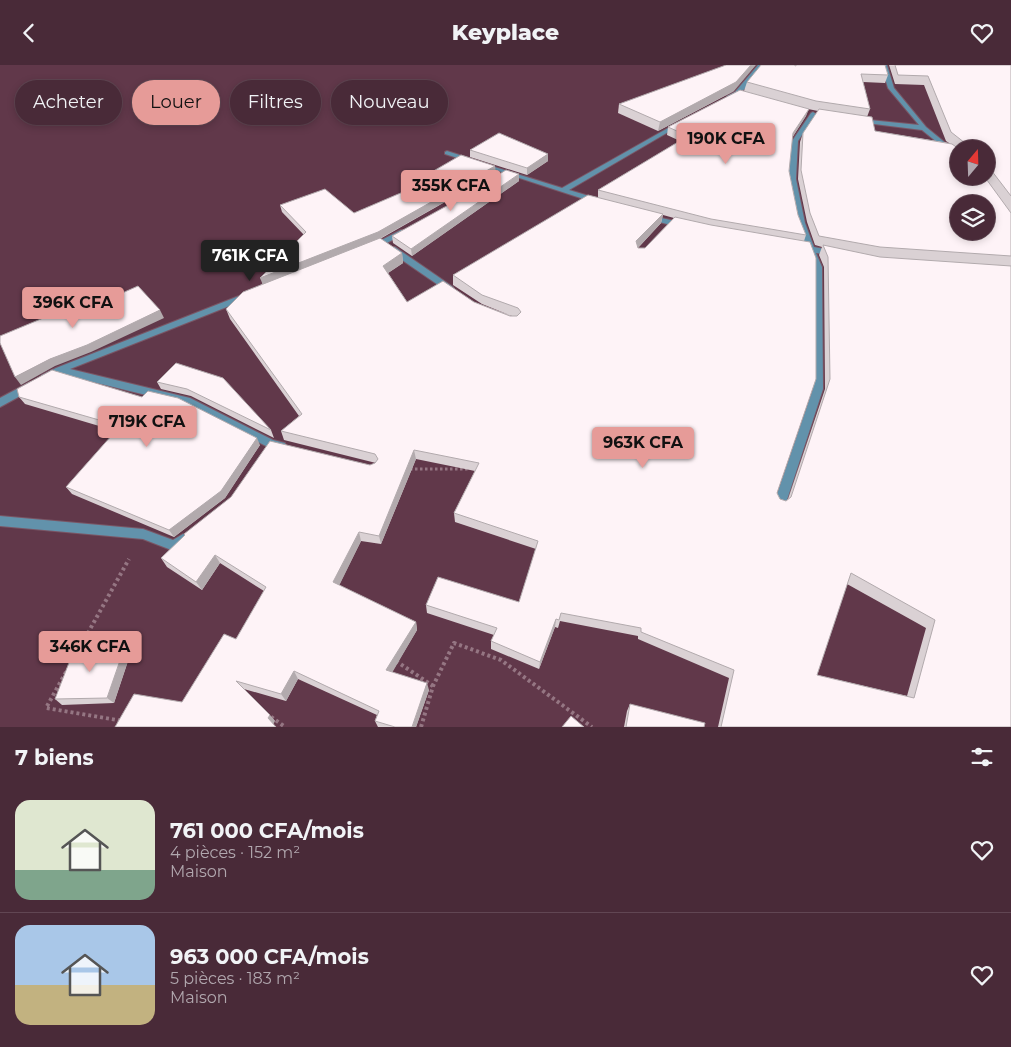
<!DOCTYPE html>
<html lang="fr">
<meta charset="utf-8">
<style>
:root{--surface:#492a38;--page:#533643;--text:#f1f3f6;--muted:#b1a7ae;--line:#614653;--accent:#e69b98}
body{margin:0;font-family:Montserrat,sans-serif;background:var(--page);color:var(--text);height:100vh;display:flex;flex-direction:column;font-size:19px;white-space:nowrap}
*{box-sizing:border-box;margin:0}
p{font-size:16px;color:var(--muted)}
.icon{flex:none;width:28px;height:28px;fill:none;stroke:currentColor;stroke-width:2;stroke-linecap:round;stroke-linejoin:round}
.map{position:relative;height:662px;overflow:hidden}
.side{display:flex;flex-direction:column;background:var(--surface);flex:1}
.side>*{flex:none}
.banner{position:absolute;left:15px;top:15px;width:500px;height:45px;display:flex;gap:10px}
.needle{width:32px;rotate:19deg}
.buttons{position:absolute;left:950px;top:75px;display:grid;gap:10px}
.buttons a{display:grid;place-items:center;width:45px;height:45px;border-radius:50%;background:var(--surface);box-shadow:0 2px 8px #0003,0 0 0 1px var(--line);font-size:25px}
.price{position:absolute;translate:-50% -42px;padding:0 11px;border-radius:5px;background:var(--accent);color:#111;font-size:16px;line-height:32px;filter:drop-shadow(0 1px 2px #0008)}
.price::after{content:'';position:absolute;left:50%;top:30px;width:15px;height:11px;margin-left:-8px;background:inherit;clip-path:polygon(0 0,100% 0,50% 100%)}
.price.selected{background:#222;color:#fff}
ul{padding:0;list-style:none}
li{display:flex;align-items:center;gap:15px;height:125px;padding:0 15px}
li+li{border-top:1px solid var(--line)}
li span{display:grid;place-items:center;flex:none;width:140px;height:100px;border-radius:15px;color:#555}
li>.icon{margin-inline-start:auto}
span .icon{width:60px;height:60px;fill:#fffc;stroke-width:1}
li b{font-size:21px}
h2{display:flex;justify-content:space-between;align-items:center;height:60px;padding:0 15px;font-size:21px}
.pill{padding:0 18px;border-radius:22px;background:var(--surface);box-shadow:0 2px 8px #0003,0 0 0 1px var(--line);font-size:18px;line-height:45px}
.pill.selected{background:var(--accent);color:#111}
header{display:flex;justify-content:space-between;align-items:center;height:65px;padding:0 15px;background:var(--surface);font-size:22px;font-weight:800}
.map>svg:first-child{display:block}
</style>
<header><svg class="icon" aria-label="back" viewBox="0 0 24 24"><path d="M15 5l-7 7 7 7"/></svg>Keyplace<svg class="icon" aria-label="heart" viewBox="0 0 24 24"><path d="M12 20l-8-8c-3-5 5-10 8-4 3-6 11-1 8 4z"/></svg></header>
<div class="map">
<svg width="1011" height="662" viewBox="0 0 1011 662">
<rect width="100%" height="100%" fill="#61384a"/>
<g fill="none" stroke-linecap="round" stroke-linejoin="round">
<defs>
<g id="street">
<path d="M758 0H764C755 11 742 33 727 33V31L735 27Z"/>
<path d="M881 0H887L894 23 926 62 959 89V95L922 65 858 57 857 56 860 54 919 60 888 23Z"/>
<path d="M813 47 816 49 798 76 796 114 805 158 814 182 835 186 836 188 832 190 816 188 822 202 823 324 786 438 784 441 780 443 776 441 774 438 813 324 814 202 808 186 797 184 796 182 800 180 806 181 797 158 788 114 792 76 811 48Z"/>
<path d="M677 58 682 59 569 125 599 134V138H596L480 100 485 99 562 123Z"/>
<path d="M447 86 472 94 473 95 470 97 445 89V87Z"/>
<path d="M647 150 685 158 686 160 682 162H679L647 154Z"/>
<path d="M401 165H404L408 167 377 183H374L370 181Z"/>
<path d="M389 182H395L453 222 454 224 453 226H447L389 186Z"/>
<path d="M244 229 247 230 248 232 247 234 70 304 190 333 273 375 285 378 286 381 285 384 281 385 266 381 183 339 60 309 45 317 40 313 42 310 56 303Z"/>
<path d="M30 317 33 318 35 321 33 324 0 342V333Z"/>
<path d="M0 451 143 464 173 475 183 469 187 470 189 474 187 478 174 486 143 474 0 461Z"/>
</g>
</defs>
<use href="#street" stroke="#7a5665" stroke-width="2"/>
<path stroke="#957683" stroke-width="3" stroke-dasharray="2.5 2.5" stroke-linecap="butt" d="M410 404H468"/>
<g stroke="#957683" stroke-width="4" stroke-dasharray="3 3" stroke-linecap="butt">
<path d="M79 584 129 494"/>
<path d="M396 596 433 621"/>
<path d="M66 607 46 643 123 656"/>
<path d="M271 652 285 662"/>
<path d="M421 662 433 621 454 578 501 595 592 662"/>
</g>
<use href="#street" fill="#6292ab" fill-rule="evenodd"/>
</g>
<g fill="#dad1d4" fill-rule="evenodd">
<path d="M761 0H885L888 10 885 18 863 17 870 44 867 52 875 66 949 78 946 76 924 20 895 19 889 0H1011V662H718L729 613 638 574V571L560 556 558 563 555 562 539 604 491 584V576L494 570 427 548 426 540 519 537 536 484 455 457 454 448 475 406 416 394 381 479 361 476 339 520 416 557 417 565 392 607 429 625 416 662H378L375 656 377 650 298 614 286 636 244 624 275 656 182 637 236 574 264 526 220 498 202 525 167 502 161 493 185 471 184 469 376 398 284 375 281 366 299 351 230 254 226 244 262 219 304 170 282 147 280 140 354 148 418 121V115L496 108 380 174 402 188 403 198 388 208 407 237H474L512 251 482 239 453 220V210L598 132V125L680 76 667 70 668 62 744 26 747 17ZM808 44 818 46 803 68 800 77 798 114 807 157 815 180 822 182 819 190 824 202 825 324 788 434 786 436 780 434 777 428 804 176 806 170 798 150 789 106 792 73 806 51ZM959 84H986V111H959ZM663 150 674 153 645 183H638L661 158ZM847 519 926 563 907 631 817 610Z"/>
<path d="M734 26 658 66 618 48 619 39Z"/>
<path d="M470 85 548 96 527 110 470 92Z"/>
<path d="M519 109V116L412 191 393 178 392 171Z"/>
<path d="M176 298 271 365 274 373 191 331 161 324 157 317Z"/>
<path d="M19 332 260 380 225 433 174 472 72 429 66 422 116 366 25 339Z"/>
<path d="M131 587 114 638 62 640 55 634Z"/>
<path d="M630 639 704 662H624L627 646Z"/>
</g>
<g fill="#b2aaad">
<path d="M751 0H756L734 26 658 66 660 57Z"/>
<path d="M809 44 806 51 790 76 793 68Z"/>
<path d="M548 89V96L527 110V103Z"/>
<path d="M495 101 496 108 379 174 263 220 260 213Z"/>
<path d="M519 109V116L412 191 411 184Z"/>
<path d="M663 149 661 158 635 186 636 176Z"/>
<path d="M402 188 403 198 385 210 383 201Z"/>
<path d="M160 245 164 253 91 287 55 301 21 320 15 312 50 294Z"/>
<path d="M257 373 260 380 225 433 174 472 169 465Z"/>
<path d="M414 385 416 394 381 479 379 471Z"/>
<path d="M359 467 361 476 337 525 333 517Z"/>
<path d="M215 490 220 498 202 525 196 517Z"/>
<path d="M556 554 555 562 539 604 540 597Z"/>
<path d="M416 557 417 565 389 613 386 605Z"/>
<path d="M125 581 131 587 114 638 107 633Z"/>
<path d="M294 606 298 614 286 636 281 629Z"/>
<path d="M427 618 429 625 416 662H412Z"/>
<path d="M270 650 275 656 273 660 268 653Z"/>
</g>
<g fill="#fef3f7" stroke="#b2aaad" fill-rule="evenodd">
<path d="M726 0H751L736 17 660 57 619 39Z"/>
<path d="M761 0H794L796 1V0H885L888 10 861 9 870 44 816 36 747 17Z"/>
<path d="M895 0H1011V131L988 101H986V84H965V78L951 67 928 11 898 10Z"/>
<path d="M740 25 809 44 793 68 789 106 798 150 806 170 711 154 598 125 688 71 668 62Z"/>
<path d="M819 44 872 52 875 66 952 79 959 84V111H984L1011 148V191L880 182 819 171 810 148 801 105 803 68ZM959 139H986V166H959Z"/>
<path d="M499 68 548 89 527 103 470 85Z"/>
<path d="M461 90 495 101 378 167 260 213 306 167 280 140 325 124 354 148 424 118 418 115Z"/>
<path d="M506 105 519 109 411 184 392 171 452 138Z"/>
<path d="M588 130 663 149 636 176 638 183H645L675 152 711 160 810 177 816 193V314L777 428 780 434 786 436 791 432 830 314 828 192 823 180 880 192 1011 201V662H721L734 605 641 567V563L561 548 559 555 556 554 540 597 491 576 497 563 426 540 438 512 519 537 538 476 454 448 479 398 414 385 379 471 359 467 333 517 416 557 386 605 427 618 412 662H395L375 656 379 646 294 606 281 629 236 616 270 650 268 653 276 662H115L134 629 182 637 224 569 236 574 266 522 215 490 196 517 161 493 185 470 184 469 231 432 270 376 370 400 375 398 378 394 375 389 281 366 302 349 226 244 243 227 380 173 402 188 383 201 407 237 443 216 474 237 510 251H517L521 247 518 243 482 230 453 210ZM851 508 935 555 914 633 817 610Z"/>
<path d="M138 221 160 245 87 280 50 294 15 312 0 278V271L96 231 102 237Z"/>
<path d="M176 298 223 313 271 365 187 324 157 317Z"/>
<path d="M52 305 142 332 148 326 178 333 257 373 221 426 169 465 66 422 120 361 19 332 17 324Z"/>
<path d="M125 581 107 633 55 634 75 582Z"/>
<path d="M630 639 705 658 704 662H626Z"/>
<path d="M571 651 584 662H562Z"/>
</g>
</svg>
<div class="buttons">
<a><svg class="needle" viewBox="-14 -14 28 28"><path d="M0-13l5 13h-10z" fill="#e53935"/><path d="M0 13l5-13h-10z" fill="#b1a7ae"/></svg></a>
<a><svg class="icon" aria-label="layers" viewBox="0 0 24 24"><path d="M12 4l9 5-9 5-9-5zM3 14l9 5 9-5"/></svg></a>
</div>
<b class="price" style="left:726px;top:100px">190K CFA</b>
<b class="price" style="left:451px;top:147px">355K CFA</b>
<b class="price selected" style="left:250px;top:217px">761K CFA</b>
<b class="price" style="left:73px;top:264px">396K CFA</b>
<b class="price" style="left:147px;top:383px">719K CFA</b>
<b class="price" style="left:643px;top:404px">963K CFA</b>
<b class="price" style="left:90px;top:608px">346K CFA</b>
<div class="banner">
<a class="pill">Acheter</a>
<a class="pill selected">Louer</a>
<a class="pill">Filtres</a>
<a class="pill">Nouveau</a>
</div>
</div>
<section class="side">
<h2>7 biens<svg class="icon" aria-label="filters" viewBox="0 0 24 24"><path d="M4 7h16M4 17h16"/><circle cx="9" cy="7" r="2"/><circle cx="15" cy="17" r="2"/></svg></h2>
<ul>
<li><span style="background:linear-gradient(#dfe7d0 70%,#7fa58c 0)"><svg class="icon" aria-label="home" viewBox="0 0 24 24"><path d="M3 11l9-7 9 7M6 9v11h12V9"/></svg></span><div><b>761 000 CFA/mois</b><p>4 pièces · 152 m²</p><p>Maison</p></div><svg class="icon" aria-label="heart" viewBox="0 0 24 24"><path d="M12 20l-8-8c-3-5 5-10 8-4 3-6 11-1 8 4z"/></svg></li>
<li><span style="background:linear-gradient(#a9c7e8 60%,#c2b280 0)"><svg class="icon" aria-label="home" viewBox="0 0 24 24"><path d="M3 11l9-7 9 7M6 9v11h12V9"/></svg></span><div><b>963 000 CFA/mois</b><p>5 pièces · 183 m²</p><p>Maison</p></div><svg class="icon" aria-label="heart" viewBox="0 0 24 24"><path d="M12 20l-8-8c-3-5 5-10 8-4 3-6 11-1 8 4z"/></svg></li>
</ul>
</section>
